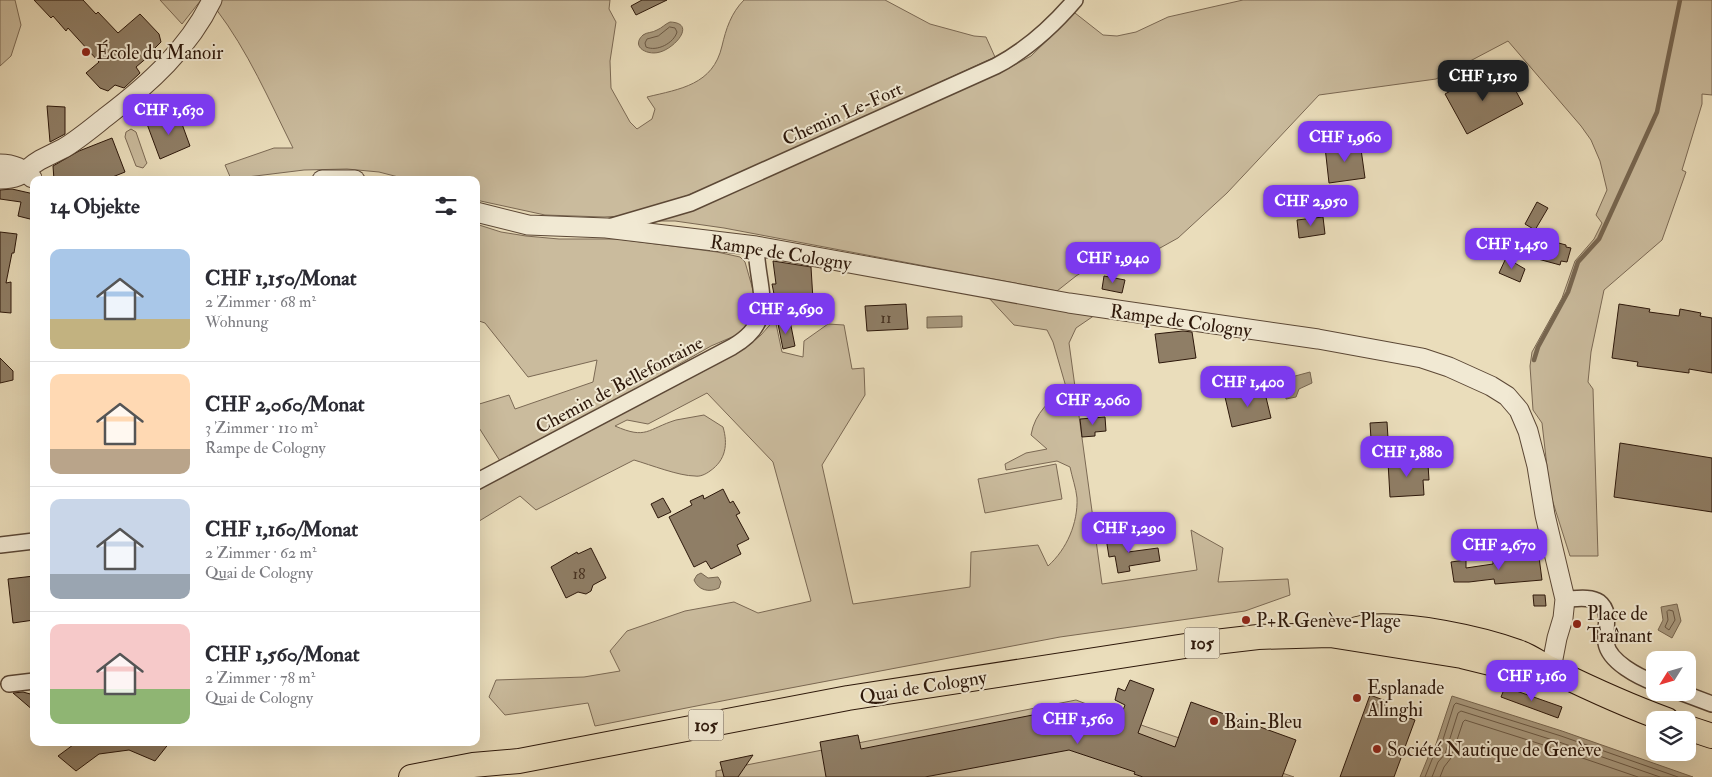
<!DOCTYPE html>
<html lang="de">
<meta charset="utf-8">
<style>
:root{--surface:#fff;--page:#f7f7f7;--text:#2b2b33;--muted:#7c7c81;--line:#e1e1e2;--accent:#7c3aed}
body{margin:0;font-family:"IM FELL Double Pica",serif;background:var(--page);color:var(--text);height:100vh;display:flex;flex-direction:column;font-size:19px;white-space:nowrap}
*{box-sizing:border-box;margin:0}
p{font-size:16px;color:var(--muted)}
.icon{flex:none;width:28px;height:28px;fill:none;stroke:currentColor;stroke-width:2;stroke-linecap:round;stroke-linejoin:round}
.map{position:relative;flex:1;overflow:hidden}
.details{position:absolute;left:30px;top:176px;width:450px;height:570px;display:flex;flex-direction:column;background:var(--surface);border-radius:10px;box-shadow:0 5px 20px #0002}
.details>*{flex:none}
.needle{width:32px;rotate:233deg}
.fabs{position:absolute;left:1646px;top:651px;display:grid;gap:10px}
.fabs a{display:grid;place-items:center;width:50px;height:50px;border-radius:10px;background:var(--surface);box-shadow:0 5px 20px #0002;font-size:25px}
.price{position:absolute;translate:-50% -42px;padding:0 11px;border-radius:10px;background:var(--accent);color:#fff;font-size:16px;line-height:32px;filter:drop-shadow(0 1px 2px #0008)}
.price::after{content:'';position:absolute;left:50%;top:30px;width:15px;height:11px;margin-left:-8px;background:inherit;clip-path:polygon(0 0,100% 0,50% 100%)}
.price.current{background:#222;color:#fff}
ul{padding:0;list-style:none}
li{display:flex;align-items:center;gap:15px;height:125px;padding:0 20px}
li+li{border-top:1px solid var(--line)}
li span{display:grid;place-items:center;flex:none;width:140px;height:100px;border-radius:10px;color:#555}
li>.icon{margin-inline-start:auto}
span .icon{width:60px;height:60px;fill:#fffc;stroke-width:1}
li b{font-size:21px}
h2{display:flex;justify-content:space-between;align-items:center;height:60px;padding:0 20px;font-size:21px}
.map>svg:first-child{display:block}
</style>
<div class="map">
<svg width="1712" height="777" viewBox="0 0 1712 777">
<rect width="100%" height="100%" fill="#eaddbb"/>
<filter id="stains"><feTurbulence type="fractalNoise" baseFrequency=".004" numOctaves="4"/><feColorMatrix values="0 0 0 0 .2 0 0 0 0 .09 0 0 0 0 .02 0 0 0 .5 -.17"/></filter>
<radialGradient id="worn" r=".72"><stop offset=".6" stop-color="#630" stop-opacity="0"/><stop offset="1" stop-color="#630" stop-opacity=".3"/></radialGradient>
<g fill="#cabb9d" stroke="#7b6954">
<path d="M0 0H15L21 25 11 56 0 66Z"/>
<path d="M160 0H201L182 24Z"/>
<path d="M220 0H610L609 9 616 22 610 61 611 88 630 122 637 129 652 119 655 109 647 97C680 89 713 85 722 46 726 29 731 13 744 0H885L930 24 974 36 986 37 995 57 740 174 686 196 623 216 604 217 545 215 476 200V180H410L379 172 347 169 304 170 231 179 225 165 274 148H293C269 100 248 51 216 9Z"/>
<path d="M1243 0H1712V95L1702 94V104L1682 170 1686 172 1662 240 1604 290 1591 352 1588 382 1593 389 1598 556H1570L1550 493 1542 423 1533 410 1530 366 1532 352 1562 298 1575 261 1594 239 1602 223 1596 215 1607 190 1600 161 1591 140 1581 126 1508 41 1436 79 1319 95 1227 193 1178 238 1151 253 1104 258 1076 276 1057 291 724 228 675 221H651L745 186 1005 70 1031 56 1075 13 1103 35 1117 36 1136 32 1168 17Z"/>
<path d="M131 129 136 132 146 161 147 163 143 168 136 166 125 137 126 132Z"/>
<path d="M476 224 501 232 526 236 559 239H618L717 252 740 257 745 262 755 297 754 310 750 321 739 334 711 346 603 408 500 461 476 423V405L509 395 515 409 593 382 597 360 528 377 485 323 476 320Z"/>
<path d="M988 297 1095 315 1076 328 1069 343 1102 584 1197 570 1191 530 1223 548 1218 582 1288 579 1290 595 1245 611 1060 637 727 700 595 726 588 703 505 715 489 697 496 680 584 677 620 671 610 651 627 631 685 611 734 602 758 613 811 601 773 462 707 393 648 424 627 420 615 426C647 440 647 429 676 420 685 418 695 417 704 415L723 427C728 444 726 460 710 471 706 474 700 477 695 476 679 476 651 465 634 460L536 510 520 496 476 523V490L748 346 761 335 775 319 782 352 803 357 804 341 828 324 844 325 852 369 864 368 865 395 822 465 853 604 970 587 971 552 1038 545 1048 566C1067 549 1078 523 1077 498 1076 488 1072 477 1070 467L1057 461 1006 470 1005 464 1026 453 1047 449 1031 435C1035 412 1050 401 1066 387L1053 342 1047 330 1014 325Z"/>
<path d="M1056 464 1062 499 985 513 978 479Z"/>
<path d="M1076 700 1144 726 1294 777H716V771Z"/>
</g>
<g fill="#a99a7f" stroke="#776650">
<path d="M670 22C697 23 675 48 660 52 648 56 630 47 643 35 647 32 652 33 657 30 662 28 665 24 670 22Z"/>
<path d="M962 316V327L927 328V317Z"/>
<path d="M1310 372 1312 383 1299 389 1296 397 1286 399 1284 379Z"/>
<path d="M701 573 708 578 718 577 721 582 719 588C709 593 698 590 694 580L697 575Z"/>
<path d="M1677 604 1681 621 1672 638 1658 630 1663 620 1661 607Z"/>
<path d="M1452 696 1562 731 1693 777H1420L1431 750 1433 752 1434 750Z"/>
</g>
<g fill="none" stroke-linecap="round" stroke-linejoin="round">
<g stroke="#6a5844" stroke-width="1">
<path d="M670 27 675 28 677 32C674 43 657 52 646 47L645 43 647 39 658 36Z"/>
<path d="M1669 610 1673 611 1675 620 1669 630 1665 627 1668 620 1667 612Z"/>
<path d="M1425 777 1433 757 1439 752 1454 705 1456 703 1561 736 1678 777"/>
<path d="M1432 777 1438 762 1445 754 1458 713 1461 711 1559 742 1660 777"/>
<path d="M1440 777 1444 767 1451 758 1463 722 1465 720 1556 749 1638 777"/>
</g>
<path stroke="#776650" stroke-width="4.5" d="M1534 360 1538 347 1568 292 1578 262 1599 239 1657 112 1680 0"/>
</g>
<g fill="#8f7e66" stroke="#2c170a">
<path d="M34 0H83L96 14 98 12 118 33 140 14 159 34 161 42 155 48 156 50 136 67 140 73 124 88 115 85 108 91 100 88 86 73 99 62 68 28 66 31 53 16 51 18Z"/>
<path d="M642 0H667L636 15 631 6Z"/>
<path d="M1506 73 1523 104 1467 134 1445 94 1469 81 1475 90Z"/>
<path d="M47 106 65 107V134L50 142Z"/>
<path d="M178 113 190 146 160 159 147 124Z"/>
<path d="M112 138 125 172 105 180H54L53 166 79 151Z"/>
<path d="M1360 142 1365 178 1329 183 1325 147Z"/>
<path d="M12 189 34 194V220L18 216 21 202 0 199V190Z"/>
<path d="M1537 202 1548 208 1535 230 1525 224Z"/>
<path d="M1323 217 1325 234 1299 238 1297 220Z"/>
<path d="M0 232 17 234 14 253H12L6 283 11 282V313L0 312Z"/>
<path d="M1544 239 1566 245V247L1571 248 1567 262 1561 261 1560 265 1538 259Z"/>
<path d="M1506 258 1525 269 1520 282 1499 273Z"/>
<path d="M773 261 811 267 813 300 776 304 772 284H776Z"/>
<path d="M1104 276 1125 280 1122 293 1102 289Z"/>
<path d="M906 304 908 329 867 331 865 306Z"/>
<path d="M1619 304 1650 309 1649 312 1679 316 1680 309 1701 313 1700 316 1712 318V373L1689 369V373L1637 366 1638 362 1612 358Z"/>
<path d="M790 321 795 346 783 349 778 324Z"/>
<path d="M1183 331 1192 332 1196 358 1159 363 1155 334Z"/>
<path d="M0 358 13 371V380L0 383Z"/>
<path d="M1264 389 1271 418 1232 427 1225 397Z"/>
<path d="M1105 417 1106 431 1095 432V436L1082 437 1080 419Z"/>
<path d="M1387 422 1389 454 1372 455 1370 423Z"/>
<path d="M1620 443 1712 458V512L1614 497Z"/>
<path d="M1423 460V465L1428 464 1429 480H1423L1424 495 1390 497 1388 462Z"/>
<path d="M723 489 730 503 733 501 740 513 736 515 749 539 737 545 741 554 711 569 706 561 694 567 669 517 692 505 690 501 703 495 704 499Z"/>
<path d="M663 498 671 512 658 518 651 504Z"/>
<path d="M1126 535 1128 552 1158 548 1160 561 1129 566 1130 571 1118 573 1115 556 1109 557 1106 538Z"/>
<path d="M591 548 606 578 593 585 591 591 586 594 578 592 566 598 551 567 577 552 578 554Z"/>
<path d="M1539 557 1542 580 1495 584 1494 579 1469 582H1454L1451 562 1466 560V568L1493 564V561Z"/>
<path d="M34 576V620L13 623 8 579Z"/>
<path d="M1533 595H1545L1546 606H1534Z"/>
<path d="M1130 680 1154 689 1138 733 1175 747 1191 702 1296 740 1282 777H1143L1134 774 1135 772 1069 750 925 777H826L820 742 858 735 861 749 1068 708 1117 726 1125 705 1115 700 1118 688 1125 691Z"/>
<path d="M1505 687 1562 707 1558 718 1501 697Z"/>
<path d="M23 692 34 695V711L13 693Z"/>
<path d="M1370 695 1386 701 1384 708 1415 720 1394 777H1340Z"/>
<path d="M77 742H170L155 761 129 750 99 754 76 771 58 756Z"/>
<path d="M753 755 738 777H724L720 762Z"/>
</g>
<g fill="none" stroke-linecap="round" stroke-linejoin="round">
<defs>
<g id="minor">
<path d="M609 227 691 203 996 66C1028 49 1052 27 1075 0"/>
<path d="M476 482 732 347C779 320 757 290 756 246"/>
<path d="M0 545 34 541"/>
<path d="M1565 599C1574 599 1591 596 1599 602 1612 612 1604 630 1606 643 1609 662 1639 677 1655 683"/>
<path d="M9 684 34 681"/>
<path d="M1680 692 1712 704"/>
</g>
<g id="tertiary">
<path d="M0 164C13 164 23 168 32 178"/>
<path d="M0 179C25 179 22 170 40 160 48 156 56 152 64 148 79 139 93 127 107 116 149 84 189 48 212 0"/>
<path d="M322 180H355"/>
<path d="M476 212 528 225 606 228 756 246 1069 303 1318 339 1422 358 1449 367 1491 386 1507 396 1519 410 1528 431 1537 466 1545 515 1565 599 1563 618 1557 638 1551 669"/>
</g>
<g id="primary">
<path d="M1346 632C1353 630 1361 628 1368 627 1409 623 1480 638 1518 652 1530 656 1540 664 1552 670 1589 688 1628 706 1667 720"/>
<path d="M1688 728 1712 736"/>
<path d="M411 777 473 765 519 761 848 698 1198 644 1258 637 1330 635 1462 656 1515 669H1551"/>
</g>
</defs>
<use href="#minor" stroke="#5c4836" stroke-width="18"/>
<use href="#tertiary" stroke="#5c4836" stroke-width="21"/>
<use href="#primary" stroke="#2c170a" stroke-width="26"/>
<use href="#minor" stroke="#f1e9d3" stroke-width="15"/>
<use href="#tertiary" stroke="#f1e9d3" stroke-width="19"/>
<use href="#primary" stroke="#eaddbb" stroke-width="24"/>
</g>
<g fill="#8f2418" stroke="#f1e9d3" stroke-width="2">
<circle cx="86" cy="52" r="5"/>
<circle cx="1246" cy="620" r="5"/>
<circle cx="1577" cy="624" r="5"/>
<circle cx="1357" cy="698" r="5"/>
<circle cx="1214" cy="721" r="5"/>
<circle cx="1377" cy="749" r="5"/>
</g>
<g text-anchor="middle" stroke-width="4" stroke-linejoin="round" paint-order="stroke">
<g font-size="16" fill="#453121">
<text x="886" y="323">11</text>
<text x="579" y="579">18</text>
</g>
<g fill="#f1e9d3" stroke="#675646" stroke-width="1">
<rect x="1184.5" y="627.5" width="35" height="31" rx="4"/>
<rect x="688.5" y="709.5" width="35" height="31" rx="4"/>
</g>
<g font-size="18" font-weight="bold" fill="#2c170a">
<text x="1202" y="649">105</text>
<text x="706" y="731">105</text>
</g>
<g font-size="19" fill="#2c170a" stroke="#f1e9d3" text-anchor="start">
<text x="96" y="59">École du Manoir</text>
<text x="1587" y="620">Place de<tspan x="1587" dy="22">Traînant</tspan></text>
<text x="1256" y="627">P+R Genève-Plage</text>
<text x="1367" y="694">Esplanade<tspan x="1367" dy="22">Alinghi</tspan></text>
<text x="1224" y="728">Bain-Bleu</text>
<text x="1387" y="756">Société Nautique de Genève</text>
</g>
<g font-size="19" fill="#2c170a" stroke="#f1e9d3">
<text transform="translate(842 113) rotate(-24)" y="7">Chemin Le-Fort</text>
<text transform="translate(781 252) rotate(9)" y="7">Rampe de Cologny</text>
<text transform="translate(1181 320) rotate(8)" y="7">Rampe de Cologny</text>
<text transform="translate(619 384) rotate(-28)" y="7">Chemin de Bellefontaine</text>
<text transform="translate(923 686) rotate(-9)" y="7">Quai de Cologny</text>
</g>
</g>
<rect width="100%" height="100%" filter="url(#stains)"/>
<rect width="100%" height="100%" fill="url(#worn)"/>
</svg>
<div class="fabs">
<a><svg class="needle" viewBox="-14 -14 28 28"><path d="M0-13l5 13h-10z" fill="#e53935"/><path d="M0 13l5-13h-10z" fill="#7c7c81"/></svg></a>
<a><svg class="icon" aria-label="layers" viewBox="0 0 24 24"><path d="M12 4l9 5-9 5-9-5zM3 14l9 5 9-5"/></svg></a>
</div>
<b class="price current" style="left:1483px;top:102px">CHF 1,150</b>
<b class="price" style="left:169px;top:136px">CHF 1,630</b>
<b class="price" style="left:1345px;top:163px">CHF 1,960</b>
<b class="price" style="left:1311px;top:227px">CHF 2,950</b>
<b class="price" style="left:1512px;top:270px">CHF 1,450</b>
<b class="price" style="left:1113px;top:284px">CHF 1,940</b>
<b class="price" style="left:786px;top:335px">CHF 2,690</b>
<b class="price" style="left:1248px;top:408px">CHF 1,400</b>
<b class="price" style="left:1093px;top:426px">CHF 2,060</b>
<b class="price" style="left:1407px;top:478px">CHF 1,880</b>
<b class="price" style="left:1129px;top:554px">CHF 1,290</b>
<b class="price" style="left:1499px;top:571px">CHF 2,670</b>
<b class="price" style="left:1532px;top:702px">CHF 1,160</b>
<b class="price" style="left:1078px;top:745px">CHF 1,560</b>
<section class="details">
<h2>14 Objekte<svg class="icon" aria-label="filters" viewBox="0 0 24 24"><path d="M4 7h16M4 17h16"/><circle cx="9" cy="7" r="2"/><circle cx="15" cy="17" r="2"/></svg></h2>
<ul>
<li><span style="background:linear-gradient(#a9c7e8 70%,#c2b280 0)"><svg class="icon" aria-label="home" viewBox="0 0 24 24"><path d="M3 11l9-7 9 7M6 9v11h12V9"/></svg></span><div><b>CHF 1,150/Monat</b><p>2 Zimmer · 68 m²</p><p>Wohnung</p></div></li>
<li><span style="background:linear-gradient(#ffd9b3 75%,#b9a48a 0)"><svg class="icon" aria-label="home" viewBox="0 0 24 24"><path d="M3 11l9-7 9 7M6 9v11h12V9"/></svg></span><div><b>CHF 2,060/Monat</b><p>3 Zimmer · 110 m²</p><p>Rampe de Cologny</p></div></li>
<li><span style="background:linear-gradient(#c9d6e8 75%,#9aa5b1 0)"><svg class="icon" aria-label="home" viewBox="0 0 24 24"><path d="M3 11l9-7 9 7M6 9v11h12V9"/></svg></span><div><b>CHF 1,160/Monat</b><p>2 Zimmer · 62 m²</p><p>Quai de Cologny</p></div></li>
<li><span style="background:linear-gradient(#f6c9c9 65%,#8fb573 0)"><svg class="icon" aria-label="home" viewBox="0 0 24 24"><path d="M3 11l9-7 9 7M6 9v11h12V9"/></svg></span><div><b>CHF 1,560/Monat</b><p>2 Zimmer · 78 m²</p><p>Quai de Cologny</p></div></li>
</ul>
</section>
</div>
